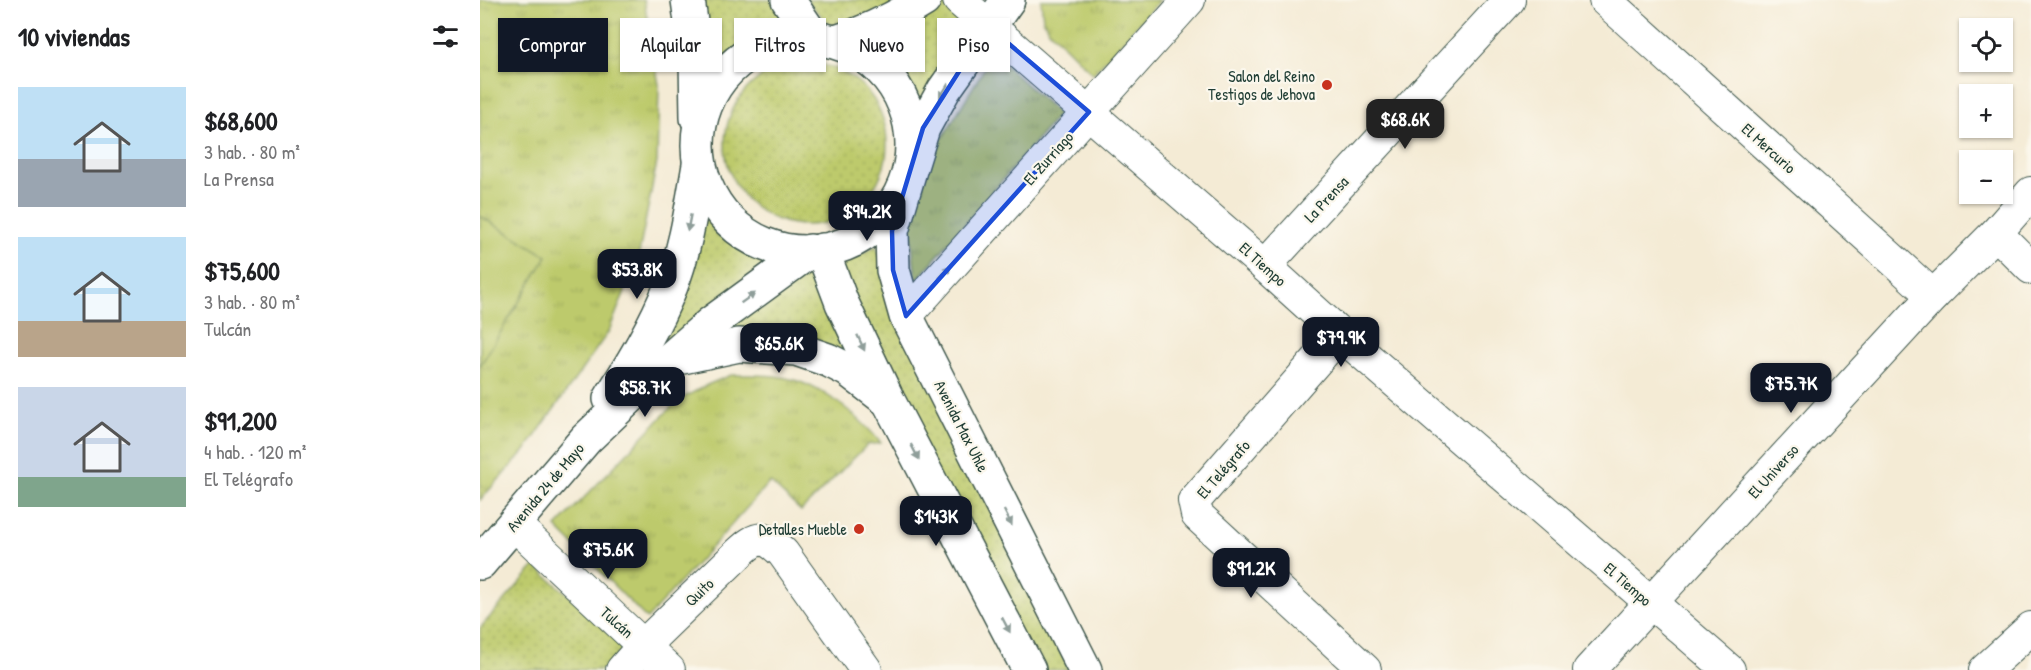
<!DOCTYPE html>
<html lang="es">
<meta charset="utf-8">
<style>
:root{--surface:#fff;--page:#f2f2f2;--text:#202124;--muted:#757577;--accent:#111827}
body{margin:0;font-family:"Patrick Hand",sans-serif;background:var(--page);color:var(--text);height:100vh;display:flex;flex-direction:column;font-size:22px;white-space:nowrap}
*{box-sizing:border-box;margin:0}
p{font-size:20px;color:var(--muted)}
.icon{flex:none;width:33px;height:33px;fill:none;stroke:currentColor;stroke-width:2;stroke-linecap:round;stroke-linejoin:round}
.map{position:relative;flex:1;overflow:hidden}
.side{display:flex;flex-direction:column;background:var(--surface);width:480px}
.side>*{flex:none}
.guide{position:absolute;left:18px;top:18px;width:570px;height:54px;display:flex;gap:12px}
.tools{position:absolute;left:1479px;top:18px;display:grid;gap:12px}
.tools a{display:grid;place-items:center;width:54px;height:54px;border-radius:0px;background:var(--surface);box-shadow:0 2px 4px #0004;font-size:30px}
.price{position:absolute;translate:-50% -51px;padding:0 14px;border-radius:12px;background:var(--accent);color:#fff;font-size:20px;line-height:39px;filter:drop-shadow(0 2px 3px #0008)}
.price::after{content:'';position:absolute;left:50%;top:36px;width:18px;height:14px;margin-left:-9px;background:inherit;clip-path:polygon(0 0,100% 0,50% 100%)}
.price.selected{background:#222;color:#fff}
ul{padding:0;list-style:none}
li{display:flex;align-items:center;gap:18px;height:150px;padding:0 18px}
li span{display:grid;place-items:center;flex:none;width:168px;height:120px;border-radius:0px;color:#555}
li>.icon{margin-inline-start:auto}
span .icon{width:72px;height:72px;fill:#fffc;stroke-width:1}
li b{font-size:26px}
h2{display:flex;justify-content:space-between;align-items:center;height:72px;padding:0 18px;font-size:26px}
.pill{padding:0 21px;border-radius:0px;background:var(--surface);box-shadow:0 2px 4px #0004;font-size:21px;line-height:54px}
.pill.selected{background:var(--accent);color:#fff}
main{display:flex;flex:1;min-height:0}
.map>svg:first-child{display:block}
</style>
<main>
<section class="side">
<h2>10 viviendas<svg class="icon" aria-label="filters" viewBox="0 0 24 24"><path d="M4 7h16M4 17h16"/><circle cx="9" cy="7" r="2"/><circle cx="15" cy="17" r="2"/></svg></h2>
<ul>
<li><span style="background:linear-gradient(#bfe0f5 60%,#9aa5b1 0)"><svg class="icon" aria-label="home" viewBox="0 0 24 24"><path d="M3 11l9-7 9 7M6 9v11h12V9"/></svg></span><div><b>$68,600</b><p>3 hab. · 80 m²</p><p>La Prensa</p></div></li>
<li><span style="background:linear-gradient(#bfe0f5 70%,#b9a48a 0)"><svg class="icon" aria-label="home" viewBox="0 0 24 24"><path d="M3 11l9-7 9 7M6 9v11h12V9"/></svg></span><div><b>$75,600</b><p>3 hab. · 80 m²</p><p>Tulcán</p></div></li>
<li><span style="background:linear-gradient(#c9d6e8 75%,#7fa58c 0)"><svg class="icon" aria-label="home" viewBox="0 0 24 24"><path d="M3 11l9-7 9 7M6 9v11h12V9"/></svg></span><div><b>$91,200</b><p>4 hab. · 120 m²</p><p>El Telégrafo</p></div></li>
</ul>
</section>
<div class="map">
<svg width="1551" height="670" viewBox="0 0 1551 670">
<defs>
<pattern id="grass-dots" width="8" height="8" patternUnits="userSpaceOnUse" patternTransform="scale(1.5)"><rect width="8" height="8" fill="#bdca6c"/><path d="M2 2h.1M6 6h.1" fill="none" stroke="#a2ae5e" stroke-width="1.8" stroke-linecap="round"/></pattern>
<pattern id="park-tufts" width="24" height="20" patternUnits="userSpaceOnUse" patternTransform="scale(1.5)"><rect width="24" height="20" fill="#bdca6c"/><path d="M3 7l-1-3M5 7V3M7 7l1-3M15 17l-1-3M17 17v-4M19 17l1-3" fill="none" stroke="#a2ae5e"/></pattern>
</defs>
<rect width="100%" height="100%" fill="#fbf7ec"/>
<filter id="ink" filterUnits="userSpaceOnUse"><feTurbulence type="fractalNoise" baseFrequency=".0167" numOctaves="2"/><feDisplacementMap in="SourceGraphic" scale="12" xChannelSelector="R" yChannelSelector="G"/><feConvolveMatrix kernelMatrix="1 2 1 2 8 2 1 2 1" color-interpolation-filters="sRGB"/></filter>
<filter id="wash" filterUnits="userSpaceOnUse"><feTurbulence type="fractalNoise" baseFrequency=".008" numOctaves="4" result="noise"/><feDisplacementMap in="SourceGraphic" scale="24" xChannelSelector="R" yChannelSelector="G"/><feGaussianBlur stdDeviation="1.35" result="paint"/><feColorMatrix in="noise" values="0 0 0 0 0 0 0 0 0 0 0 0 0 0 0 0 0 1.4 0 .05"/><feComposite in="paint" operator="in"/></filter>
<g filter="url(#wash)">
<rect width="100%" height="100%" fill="#f4ebd5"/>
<g fill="url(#grass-dots)" stroke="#6e8450" stroke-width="1.5">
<path d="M218 0H298L308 28C271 37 255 46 231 76Z"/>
<path d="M326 0H435L355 30Z"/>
<path d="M461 0H474L504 26 434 130C427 93 414 71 383 49Z"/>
<circle cx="326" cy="144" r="81"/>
<path d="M226 198 242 222 267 243 295 254 319 256 187 356 169 345Z"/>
<path d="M396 246 589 670H553L346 262C365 260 380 256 396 246Z"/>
<path d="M327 267 381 367 217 344Z"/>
<path d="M55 566 146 645 124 670H0V628Z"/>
</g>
<g fill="url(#park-tufts)" stroke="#6e8450" stroke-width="1.5">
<path d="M0 0H164L179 85 177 162 158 258 129 331 44 452 0 500Z"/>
<path d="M561 0H680L613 74 569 30 563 20Z"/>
<path d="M513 54 579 114 436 281 430 224 452 155Z"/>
<path d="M251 375C268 375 286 374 302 377 341 384 377 414 401 443L387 445 321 511 290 482 167 619 76 527 197 401 227 385Z"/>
</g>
<path fill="#bdca6c" stroke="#6e8450" stroke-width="1.5" d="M0 216 67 256 0 366Z"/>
</g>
<g filter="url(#ink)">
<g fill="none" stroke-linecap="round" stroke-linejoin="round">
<defs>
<g id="minor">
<path d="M479 0 785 266 860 334 1249 670"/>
<path d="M1125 0 1453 296"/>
<path d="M1516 233 1551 268"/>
<path d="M785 266 1029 0"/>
<path d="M426 316 709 0"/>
<path d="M860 334 714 501 717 515 885 670"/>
<path d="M34 524 189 670"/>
<path d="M142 670 164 645 259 553C278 535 284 535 303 553L386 670"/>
<path d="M1109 670 1453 296 1516 233 1551 193"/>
<path d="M1505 670 1551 628"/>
</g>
<g id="secondary">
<path d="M208 0 216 58 217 118"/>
<path d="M308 0 334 38"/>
<path d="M528 0 464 90 443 128 430 170 412 231 413 270 426 316 605 670"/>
<circle cx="325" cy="145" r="107"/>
<path d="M356 42C388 32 416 18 444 0"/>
<path d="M342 250 362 303 408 400 549 670"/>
<path d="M193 359 259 345 316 349 348 360 368 370 403 397"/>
<path d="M130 399C153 362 175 326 191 286 206 248 212 205 219 165"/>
<path d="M0 563 106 439 189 360 231 323 330 251"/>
</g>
</defs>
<use href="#minor" stroke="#3f574c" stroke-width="34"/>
<use href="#secondary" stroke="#3f574c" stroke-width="36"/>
<use href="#minor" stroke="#fff" stroke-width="32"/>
<use href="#secondary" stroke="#fff" stroke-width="33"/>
</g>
<defs><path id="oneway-solid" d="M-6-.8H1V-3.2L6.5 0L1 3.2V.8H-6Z" transform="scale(1.5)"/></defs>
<g fill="#8f9e9a">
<use href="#oneway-solid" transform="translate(464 91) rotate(121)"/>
<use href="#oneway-solid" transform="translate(209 223) rotate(101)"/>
<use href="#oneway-solid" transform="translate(465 272) rotate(-48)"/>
<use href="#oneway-solid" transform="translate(268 298) rotate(-35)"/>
<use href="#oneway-solid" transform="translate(381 343) rotate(65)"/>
<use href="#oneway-solid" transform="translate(435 452) rotate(62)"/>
<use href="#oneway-solid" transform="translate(528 518) rotate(63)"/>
<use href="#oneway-solid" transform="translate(526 625) rotate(62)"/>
</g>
</g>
<path fill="#1d4ed8" fill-opacity="0.2" stroke="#1d4ed8" stroke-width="4.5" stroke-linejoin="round" d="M508 26 609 112 426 316 413 270 412 231 443 128Z"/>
<g fill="#c8321e" stroke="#fbf7ec" stroke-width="2">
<circle cx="847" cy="85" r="6"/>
<circle cx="379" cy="529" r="6"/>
</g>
<g text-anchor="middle" stroke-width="4.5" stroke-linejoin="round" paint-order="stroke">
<g font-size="16" fill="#1f3d34" stroke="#fbf7ec" text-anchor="end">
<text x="835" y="82">Salon del Reino<tspan x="835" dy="18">Testigos de Jehova</tspan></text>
<text x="367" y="535">Detalles Mueble</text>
</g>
<g font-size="16" fill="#1f3d34" stroke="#fbf7ec">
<text transform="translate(1289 148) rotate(42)" y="6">El Mercurio</text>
<text transform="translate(568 158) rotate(-48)" y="6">El Zurriago</text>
<text transform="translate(846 199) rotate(-47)" y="6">La Prensa</text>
<text transform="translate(783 264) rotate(42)" y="6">El Tiempo</text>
<text transform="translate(482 426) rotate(63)" y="6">Avenida Max Uhle</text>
<text transform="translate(743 469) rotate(-49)" y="6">El Telégrafo</text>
<text transform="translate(1293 471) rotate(-48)" y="6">El Universo</text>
<text transform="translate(65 487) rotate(-50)" y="6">Avenida 24 de Mayo</text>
<text transform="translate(1148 584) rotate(41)" y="6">El Tiempo</text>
<text transform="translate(219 592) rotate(-44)" y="6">Quito</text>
<text transform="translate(137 622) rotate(42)" y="6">Tulcán</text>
</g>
</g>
</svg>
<div class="tools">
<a><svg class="icon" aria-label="locate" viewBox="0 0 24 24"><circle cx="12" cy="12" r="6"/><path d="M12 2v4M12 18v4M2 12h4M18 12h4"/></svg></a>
<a>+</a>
<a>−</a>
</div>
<b class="price selected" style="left:925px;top:150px">$68.6K</b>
<b class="price" style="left:387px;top:242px">$94.2K</b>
<b class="price" style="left:157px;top:300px">$53.8K</b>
<b class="price" style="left:861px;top:368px">$79.9K</b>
<b class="price" style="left:299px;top:374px">$65.6K</b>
<b class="price" style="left:1311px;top:414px">$75.7K</b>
<b class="price" style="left:165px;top:418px">$58.7K</b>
<b class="price" style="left:456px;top:547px">$143K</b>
<b class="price" style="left:128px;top:580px">$75.6K</b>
<b class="price" style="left:771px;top:599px">$91.2K</b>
<div class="guide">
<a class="pill selected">Comprar</a>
<a class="pill">Alquilar</a>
<a class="pill">Filtros</a>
<a class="pill">Nuevo</a>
<a class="pill">Piso</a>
</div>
</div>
</main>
